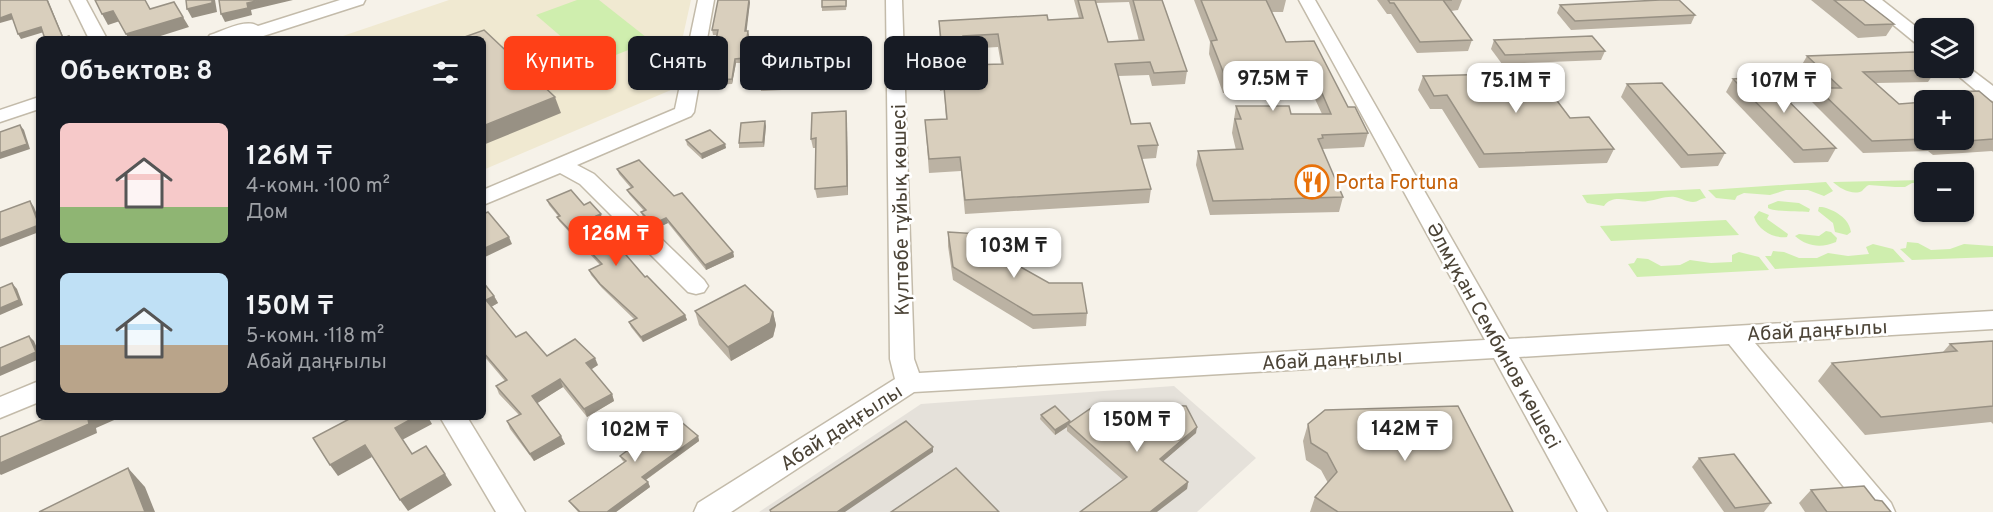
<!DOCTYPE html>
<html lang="ru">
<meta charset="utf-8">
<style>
:root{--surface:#171b24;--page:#20242c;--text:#f1f3f6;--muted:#9ea1a6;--accent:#ff4017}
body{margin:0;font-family:Overpass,sans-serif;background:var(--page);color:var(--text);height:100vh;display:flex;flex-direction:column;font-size:22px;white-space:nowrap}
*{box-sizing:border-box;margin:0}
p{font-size:20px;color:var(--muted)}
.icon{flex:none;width:33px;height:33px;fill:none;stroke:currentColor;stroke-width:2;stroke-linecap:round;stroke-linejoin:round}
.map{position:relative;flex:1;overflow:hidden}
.details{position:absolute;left:36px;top:36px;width:450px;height:384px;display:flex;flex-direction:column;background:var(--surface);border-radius:9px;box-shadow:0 2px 4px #0004}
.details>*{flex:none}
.banner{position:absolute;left:504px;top:36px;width:570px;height:54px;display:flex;gap:12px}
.fabs{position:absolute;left:1914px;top:18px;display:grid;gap:12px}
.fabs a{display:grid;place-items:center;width:60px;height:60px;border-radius:9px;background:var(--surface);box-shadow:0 2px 4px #0004;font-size:30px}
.price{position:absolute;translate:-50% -51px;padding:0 14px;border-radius:12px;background:#fff;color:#222;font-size:20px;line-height:39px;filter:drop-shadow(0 2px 3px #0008)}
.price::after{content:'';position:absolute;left:50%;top:36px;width:18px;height:14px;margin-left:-9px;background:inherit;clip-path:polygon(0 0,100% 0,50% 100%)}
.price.active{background:var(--accent);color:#fff}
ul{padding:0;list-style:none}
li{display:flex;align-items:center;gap:18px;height:150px;padding:0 24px}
li span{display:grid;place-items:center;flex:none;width:168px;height:120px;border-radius:9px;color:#555}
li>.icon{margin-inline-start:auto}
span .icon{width:72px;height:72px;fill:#fffc;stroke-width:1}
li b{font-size:26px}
h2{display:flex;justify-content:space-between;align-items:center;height:72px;padding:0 24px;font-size:26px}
.chip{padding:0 21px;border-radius:9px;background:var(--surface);box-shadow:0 2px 4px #0004;font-size:21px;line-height:54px}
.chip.active{background:var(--accent);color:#fff}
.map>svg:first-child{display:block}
</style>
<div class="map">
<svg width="1993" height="512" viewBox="0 0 1993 512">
<rect width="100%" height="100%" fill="#f6f2e9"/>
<path fill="#e5e1da" d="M1174 386 1256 458 1197 512H759L921 404Z"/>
<path fill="#f0e9d1" d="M449 0H691L671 90 483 170V39H334Z"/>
<g fill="#cfeeae">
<path d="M577 0H599L651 41 593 64 536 15Z"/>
<path d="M1924 180V183H1912L1905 187H1895L1869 185C1866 186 1864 189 1862 191 1853 196 1839 188 1833 182Z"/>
<path d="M1826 182 1833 191 1824 196 1808 190H1786L1770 195 1744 193 1737 196 1735 200 1716 198 1708 190Z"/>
<path d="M1700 189 1706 198C1701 198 1698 202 1693 202 1687 202 1681 198 1675 197 1665 196 1657 200 1648 201 1633 204 1614 192 1604 206L1587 203 1582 195Z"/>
<path d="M1778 201 1799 203 1810 209 1809 212C1800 211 1774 212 1768 208V205Z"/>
<path d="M1822 207C1835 210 1849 218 1851 232L1847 235 1835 232 1833 223 1818 211 1819 207Z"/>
<path d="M1759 211 1769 215 1767 219 1788 234 1787 237C1774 239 1758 230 1754 217Z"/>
<path d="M1726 220 1739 235 1611 241 1600 226Z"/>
<path d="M1826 231 1831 232 1837 238 1836 242C1822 248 1807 247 1795 236L1799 234 1819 236Z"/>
<path d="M1907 242 1918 243 1931 250 1950 249 1964 244 1993 246V257L1912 260 1900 249 1906 248Z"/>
<path d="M1873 244 1893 249 1905 262 1775 269 1765 256H1771L1773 251 1784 252 1799 258H1817L1828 253 1848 256 1869 254 1866 247Z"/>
<path d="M1739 252 1759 257 1769 270 1637 277 1628 264 1634 263 1637 258 1648 259 1661 266 1680 265 1690 260 1711 263 1732 262V255Z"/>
</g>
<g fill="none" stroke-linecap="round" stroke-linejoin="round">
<defs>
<g id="minor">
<path d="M70 0H86L107 39H89Z"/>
<path d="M340 0H365L363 4 254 39H207L210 35C223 31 246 18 258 26Z"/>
<path d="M698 0H714L694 112 691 116 577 165 594 174 704 280 708 286 704 292 696 294 688 292 580 184 560 173 483 205V190L675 109Z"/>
<path d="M886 0H902L914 359 919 373 1485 340 1299 0H1315L1509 339 1993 311V329L1755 343 1891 503 1895 512H1864L1729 344 1519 357 1607 512H1578L1494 358 914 392 731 512H694L698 503 895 379 890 359Z"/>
<path d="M1863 0H1882L1924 33V46L1918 45Z"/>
<path d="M1964 64 1993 86V101L1986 99 1949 68H1964Z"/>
<path d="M39 97V109L0 122V110Z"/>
<path d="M39 381V402L0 418V397Z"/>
<path d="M440 417H467L525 512H496Z"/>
</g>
</defs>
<use href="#minor" stroke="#c3bbaa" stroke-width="3"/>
<use href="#minor" fill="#fff" fill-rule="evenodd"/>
</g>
<g fill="#bbb2a3" fill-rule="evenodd">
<path d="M847 0 846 10 822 11V7Z"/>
<path d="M1074 0H1162L1187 71 1185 84 1152 86 1149 75 1118 76 1131 124 1158 145 1156 158 1142 159 1151 189 1149 203 965 214 961 171 929 173 925 120 946 119 944 90 940 91 937 54 936 41H940L939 21 1048 20 1079 18ZM1129 2 1139 41 1108 42 1096 3ZM998 47 1001 64 967 65 964 49Z"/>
<path d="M1194 0H1286L1283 12H1271L1286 42 1348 107 1368 133 1364 147 1322 149 1343 197 1339 212 1210 215 1196 165 1198 151 1236 150 1232 133 1236 106 1291 114H1322L1314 97 1300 98 1297 90 1223 93 1209 54 1210 42Z"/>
<path d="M1377 0H1462L1458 10 1451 11 1472 40 1468 51 1417 53 1391 14H1387Z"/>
<path d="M1811 0H1863L1894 24 1886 36 1858 38Z"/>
<path d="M750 2 746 31 749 35 745 63H736L732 84 709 85 708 81 717 35H713L712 30Z"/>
<path d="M1560 5 1695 15 1691 24 1571 30 1557 13Z"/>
<path d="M1494 40 1605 51 1601 60 1502 64 1491 49Z"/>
<path d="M1807 56 1936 70 1928 82 1876 83 1899 104 1924 102V140H1964V100H1939L1945 92 1993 103V152L1992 151 1933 155 1928 151 1863 153 1810 100 1817 88H1822L1800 68Z"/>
<path d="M783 61 784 70 782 90 761 91 760 82Z"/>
<path d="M843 63V89L822 90 821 86Z"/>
<path d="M1423 76 1570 118 1614 149 1607 163 1479 168 1442 109H1430L1418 90Z"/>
<path d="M1733 79 1836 148 1828 162 1794 163 1726 92Z"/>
<path d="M1627 84 1725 153 1718 166 1681 168 1621 97Z"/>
<path d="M846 111 847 120 848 195 817 198 815 189 816 148H813L811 139Z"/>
<path d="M766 126 764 147 739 148V143Z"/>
<path d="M686 140 725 144 726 148 702 159 687 145Z"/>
<path d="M617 169 674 196 733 252 734 257 706 270 668 223 655 229 643 217 641 212 644 211 629 194 627 190 631 188 619 174Z"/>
<path d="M547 200 584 205 602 219 600 220 618 239 620 243 618 245 645 277 685 315 687 320 643 342 631 327 629 322 635 320 602 288 591 275 589 270 600 265 559 221 557 217 558 216 549 205Z"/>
<path d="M948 232 982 245 1087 313 1086 326 1033 329 953 280 948 246Z"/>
<path d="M483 282 494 296 498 303 491 307 516 337 547 356 598 365 591 369 612 394 614 401 587 417 563 387 537 403 565 444 534 461 510 429 507 421 519 415 499 394 496 386 505 381 483 355Z"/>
<path d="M695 311 773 312 776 325 773 337 731 361 699 325Z"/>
<path d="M1993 341V424L1991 422 1865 435 1818 381 1832 363 1943 352 1950 344Z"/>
<path d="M1041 415 1070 423 1114 419 1196 433 1163 461 1188 482 1187 489 1123 480 1067 431V427L1055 435 1040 419Z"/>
<path d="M1308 424 1513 512H1310L1315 497 1328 483 1321 470 1306 460 1303 441Z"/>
<path d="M638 427 654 428 698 436 699 441 646 480 648 482 650 487 616 512H578L572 505 569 501 624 462 622 460 620 456 630 449 615 434 613 430Z"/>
<path d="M1699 458 1771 503 1764 512H1724L1692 467Z"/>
<path d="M1811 490 1875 500 1891 512H1805L1799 503Z"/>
</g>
<g fill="#989184">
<path d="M47 0H48L64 39H63Z"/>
<path d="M212 0H215L217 12 192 18 187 9Z"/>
<path d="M260 0H293L251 10 252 15 225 22 221 14 247 3Z"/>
<path d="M749 0 750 2 746 36 745 31Z"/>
<path d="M113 11 120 21 108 25 102 14Z"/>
<path d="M11 14 14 19 0 23V18Z"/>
<path d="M183 17 189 27 151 39H129L126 34Z"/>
<path d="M41 27 44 32 21 39 18 34Z"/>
<path d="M748 31 749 35 745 63 744 58Z"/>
<path d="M735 59 736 63 732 84V79Z"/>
<path d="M783 61 784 70 782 90 781 81Z"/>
<path d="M555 97 561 113 483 145V126Z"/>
<path d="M846 111 847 120 848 195 847 186Z"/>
<path d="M765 121 766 126 764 147 763 142Z"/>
<path d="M20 125 24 130 30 149 0 159V153Z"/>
<path d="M725 144 726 148 702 159 701 154Z"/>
<path d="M30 201 34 207 39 220V232L0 247V240Z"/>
<path d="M601 214 602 219 598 221 596 216Z"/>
<path d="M666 218 668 223 655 229 653 224Z"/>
<path d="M509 237 512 244 483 258V249Z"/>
<path d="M618 239 620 243 616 246 614 241Z"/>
<path d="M733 252 734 257 706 270 705 265Z"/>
<path d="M12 283 17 289 23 305 0 315V308Z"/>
<path d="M494 296 498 303 489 308 486 300Z"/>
<path d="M773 312 776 325 773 337 731 361 728 347Z"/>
<path d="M685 315 687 320 643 342 641 337Z"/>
<path d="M29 336 34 341 39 353V359L0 376V368Z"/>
<path d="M595 358 598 365 589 371 586 363Z"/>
<path d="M560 379 563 387 536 404 532 396Z"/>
<path d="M612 394 614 401 587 417 584 409Z"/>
<path d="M93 417H121L96 428 97 433 1 475 0 474V463Z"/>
<path d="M415 417H428L432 424 402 440 395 428Z"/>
<path d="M1070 421V426L1068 424 1067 427 1055 435V430Z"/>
<path d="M1197 427 1196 433 1159 465 1160 459Z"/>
<path d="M561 436 565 444 534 461 530 454Z"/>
<path d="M698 436 699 441 644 481 642 477Z"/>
<path d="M365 445 372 457 338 476 330 465Z"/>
<path d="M933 447V452L845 512H837Z"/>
<path d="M128 468 145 487 155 512H145Z"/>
<path d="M445 474 452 485 408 511 400 500Z"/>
<path d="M648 482 650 487 616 512H607Z"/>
<path d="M1188 482 1187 489 1157 512H1150Z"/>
</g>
<g fill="#d9cfbd" stroke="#989184" stroke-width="1.5" fill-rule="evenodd">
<path d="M0 0H47L63 38 69 36 70 39H45L41 27 18 34 11 14 0 18Z"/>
<path d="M95 0H145L150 9 174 2 183 17 126 34 113 11 102 14Z"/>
<path d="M186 0H212V3L187 9Z"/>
<path d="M219 0H260L247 3 248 8 221 14Z"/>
<path d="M718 0H749L745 31H748L744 58 735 59 732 79 708 81 718 30H712Z"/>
<path d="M822 0H846V6L822 7Z"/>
<path d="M1078 0H1095L1108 42 1144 40 1133 0H1162L1187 71 1154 73 1150 62 1115 64 1131 124 1150 123 1158 145 1138 146 1151 189 965 200 960 157 929 159 925 120 947 119 943 77 939 78 936 41H941L939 21 1047 15 1048 20 1083 18ZM998 34 1003 64 967 65 963 36Z"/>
<path d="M1201 0H1266L1286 42 1314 41 1348 107H1355L1368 133 1322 135 1323 138 1318 139 1343 197 1213 201 1198 151 1243 149 1235 119H1241L1236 106H1289L1291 114H1331L1318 84H1303L1300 76 1226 79 1211 41 1217 40Z"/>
<path d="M1388 0H1452H1443L1472 40 1420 42 1394 3H1390Z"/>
<path d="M1660 0H1679L1695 15 1575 21 1560 5Z"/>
<path d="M1834 0H1863L1894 24 1865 25Z"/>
<path d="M484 30 555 97 483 126V39H459Z"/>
<path d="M1592 36 1605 51 1505 55 1494 40Z"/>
<path d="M1914 52 1924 61V68H1933L1936 70 1863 72 1899 104 1924 102V139L1872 141 1817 88H1841L1807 56Z"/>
<path d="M783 61 781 81 760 82 762 62Z"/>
<path d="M843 63V85L821 86 822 64Z"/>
<path d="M1536 73 1570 118 1589 117 1614 149 1484 154 1447 95 1434 96 1423 76Z"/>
<path d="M1764 77 1836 148 1803 150 1733 79Z"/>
<path d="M1662 83 1725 153 1688 155 1627 84Z"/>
<path d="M1979 91 1993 103V139L1942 143 1938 140H1964V100H1955L1945 92Z"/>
<path d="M846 111 847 186 815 189 816 138 811 139 812 113Z"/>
<path d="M765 121 763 142 739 143 741 123Z"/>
<path d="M20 125 27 144 0 153V132Z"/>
<path d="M710 130 725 144 701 154 686 140Z"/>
<path d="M639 160 674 196 682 193 733 252 705 265 666 218 653 224 641 212 646 210 627 190 633 187 617 169Z"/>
<path d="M571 190 584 205 590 202 601 214 596 216 618 239 614 241 645 277 647 276 685 315 641 337 629 322 637 318 600 284 589 270 602 264 557 217 560 216 547 200Z"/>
<path d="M30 201 39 225 0 240V212Z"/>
<path d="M488 212 509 237 483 249V214Z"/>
<path d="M948 232 979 234 982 245 1049 283H1082L1087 313 1033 315 953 267Z"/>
<path d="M483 282 494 296 486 300 516 337 526 332 547 356 575 339 595 358 586 363 612 394 584 409 560 379 532 396 561 436 530 454 507 421 521 414 496 386 507 380 483 352Z"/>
<path d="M12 283 19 300 0 308V288Z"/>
<path d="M745 285 773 312 770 323 728 347 695 311Z"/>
<path d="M29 336 36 352 0 368V348Z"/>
<path d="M1993 341V406L1881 417 1832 363 1957 351 1950 344Z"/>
<path d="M1097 404 1114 419 1132 404 1186 406 1197 427 1160 459 1188 482 1150 512H1080L1127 477 1068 424Z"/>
<path d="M1055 406 1070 421 1055 430 1041 415Z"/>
<path d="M1458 406 1513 512H1338L1315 497 1337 472 1327 453 1311 443 1308 424 1325 410Z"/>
<path d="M673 415 698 436 642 477 648 482 607 512H580L569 501 626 461 620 456 632 447 613 430 629 419 638 427 646 421 654 428Z"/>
<path d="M48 417H93L88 419 89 424 0 463V437Z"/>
<path d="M353 417H415L395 428 412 454 426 446 445 474 400 500 365 445 330 465 313 438Z"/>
<path d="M906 421 933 447 837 512H771L770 510Z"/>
<path d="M1734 454 1771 503 1735 508 1699 458Z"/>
<path d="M128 468 145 512H39Z"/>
<path d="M956 468 999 512H891Z"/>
<path d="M1864 486 1875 500 1882 501 1891 512H1827L1811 490Z"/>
</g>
<defs>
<symbol id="restaurant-ring" viewBox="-11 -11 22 22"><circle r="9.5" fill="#fff" stroke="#e8710a" stroke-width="1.5"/><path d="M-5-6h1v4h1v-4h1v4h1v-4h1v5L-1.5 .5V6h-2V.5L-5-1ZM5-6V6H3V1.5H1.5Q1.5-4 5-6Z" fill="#e8710a"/></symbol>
</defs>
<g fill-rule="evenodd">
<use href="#restaurant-ring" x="1293" y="163" width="38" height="38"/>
</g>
<g text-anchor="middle" stroke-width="5" stroke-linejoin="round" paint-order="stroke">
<g font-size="20" fill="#c56008" stroke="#fff" text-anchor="start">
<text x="1335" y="189">Porta Fortuna</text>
</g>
<g font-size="20" fill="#4b4336" stroke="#fff">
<text transform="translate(900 210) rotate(-91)" y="7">Күлтөбе тұйық көшесі</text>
<text transform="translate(1817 330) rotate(-3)" y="7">Абай даңғылы</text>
<text transform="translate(1494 335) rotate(61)" y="7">Әлмұқан Сембинов көшесі</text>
<text transform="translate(1332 359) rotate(-3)" y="7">Абай даңғылы</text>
<text transform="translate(841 427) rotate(-33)" y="7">Абай даңғылы</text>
</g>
</g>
</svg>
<div class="fabs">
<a><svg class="icon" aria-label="layers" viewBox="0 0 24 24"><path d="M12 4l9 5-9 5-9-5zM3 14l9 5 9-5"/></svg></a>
<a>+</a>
<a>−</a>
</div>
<b class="price" style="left:1273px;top:112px">97.5M ₸</b>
<b class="price" style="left:1516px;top:114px">75.1M ₸</b>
<b class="price" style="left:1784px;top:114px">107M ₸</b>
<b class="price active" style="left:616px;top:267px">126M ₸</b>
<b class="price" style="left:1014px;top:279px">103M ₸</b>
<b class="price" style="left:1137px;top:453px">150M ₸</b>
<b class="price" style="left:1405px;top:462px">142M ₸</b>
<b class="price" style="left:635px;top:463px">102M ₸</b>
<div class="banner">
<a class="chip active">Купить</a>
<a class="chip">Снять</a>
<a class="chip">Фильтры</a>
<a class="chip">Новое</a>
</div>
<section class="details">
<h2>Объектов: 8<svg class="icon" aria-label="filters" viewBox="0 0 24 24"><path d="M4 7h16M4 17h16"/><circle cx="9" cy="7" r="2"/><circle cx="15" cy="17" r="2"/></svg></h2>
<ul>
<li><span style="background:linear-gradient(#f6c9c9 70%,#8fb573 0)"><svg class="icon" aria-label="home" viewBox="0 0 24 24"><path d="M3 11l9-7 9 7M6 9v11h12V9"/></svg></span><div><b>126M ₸</b><p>4-комн. · 100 m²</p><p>Дом</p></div></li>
<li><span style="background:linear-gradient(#bfe0f5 60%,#b9a48a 0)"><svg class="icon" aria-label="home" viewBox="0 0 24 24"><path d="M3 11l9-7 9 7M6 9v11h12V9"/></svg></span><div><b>150M ₸</b><p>5-комн. · 118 m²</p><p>Абай даңғылы</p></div></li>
</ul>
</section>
</div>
